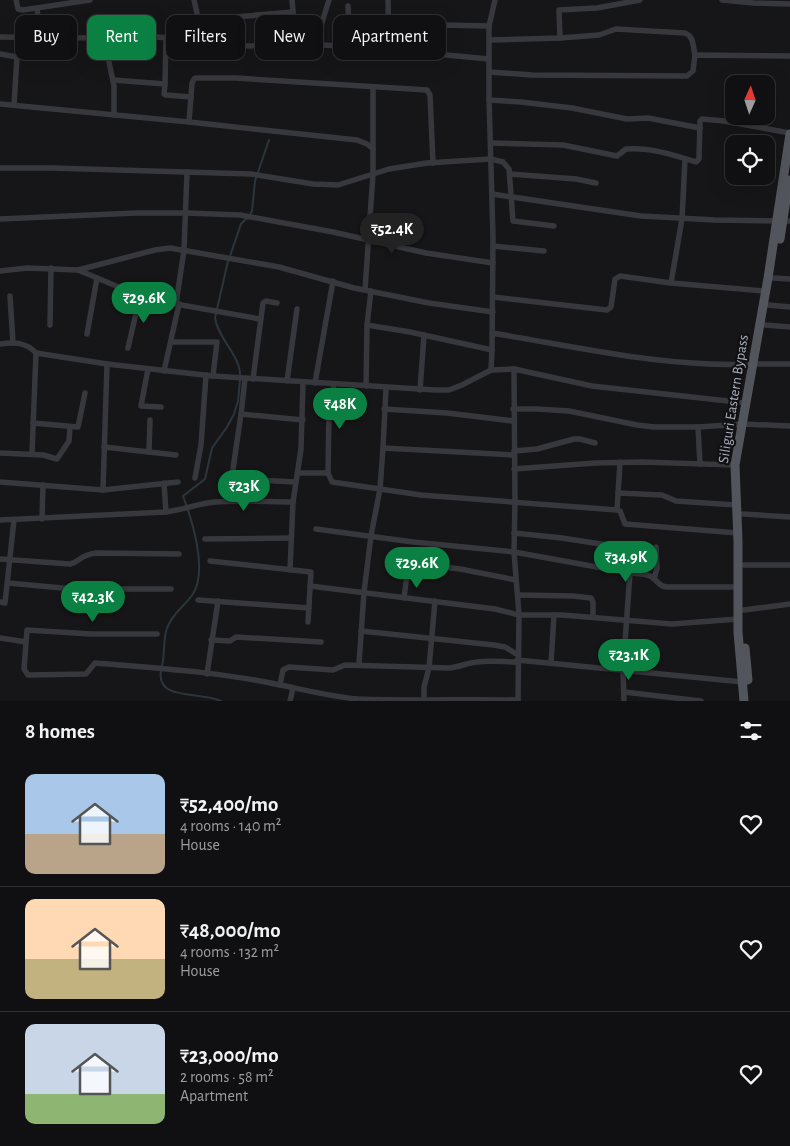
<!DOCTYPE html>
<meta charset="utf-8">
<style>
:root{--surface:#101012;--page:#19191b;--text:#f1f3f6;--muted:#9c9d9f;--line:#303032;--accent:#0b8043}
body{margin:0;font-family:"Alegreya Sans",sans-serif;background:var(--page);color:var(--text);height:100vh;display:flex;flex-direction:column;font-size:19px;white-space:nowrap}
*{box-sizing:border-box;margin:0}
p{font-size:16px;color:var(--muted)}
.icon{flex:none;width:28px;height:28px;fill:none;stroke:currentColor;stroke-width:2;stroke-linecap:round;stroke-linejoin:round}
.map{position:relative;height:701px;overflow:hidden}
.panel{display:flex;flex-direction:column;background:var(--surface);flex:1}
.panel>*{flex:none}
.banner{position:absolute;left:15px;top:15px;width:500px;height:45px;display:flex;gap:10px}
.needle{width:32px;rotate:3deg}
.buttons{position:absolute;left:725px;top:75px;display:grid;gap:10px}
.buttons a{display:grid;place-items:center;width:50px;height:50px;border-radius:10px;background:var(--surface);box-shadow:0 5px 20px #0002,0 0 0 1px var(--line);font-size:25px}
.price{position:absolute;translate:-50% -42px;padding:0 11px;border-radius:18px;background:var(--accent);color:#fff;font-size:16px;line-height:32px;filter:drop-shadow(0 1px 2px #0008)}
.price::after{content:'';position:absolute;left:50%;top:30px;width:15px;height:11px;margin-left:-8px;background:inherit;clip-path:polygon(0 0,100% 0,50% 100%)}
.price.selected{background:#222;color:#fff}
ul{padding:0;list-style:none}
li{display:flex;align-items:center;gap:15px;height:125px;padding:0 25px}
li+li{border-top:1px solid var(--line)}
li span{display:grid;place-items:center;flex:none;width:140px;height:100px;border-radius:10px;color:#555}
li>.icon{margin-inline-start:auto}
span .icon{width:60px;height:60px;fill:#fffc;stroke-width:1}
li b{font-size:21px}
h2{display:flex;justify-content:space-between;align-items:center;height:60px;padding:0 25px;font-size:21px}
.tag{padding:0 18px;border-radius:10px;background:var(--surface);box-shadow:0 5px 20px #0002,0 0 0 1px var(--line);font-size:18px;line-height:45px}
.tag.selected{background:var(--accent);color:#fff}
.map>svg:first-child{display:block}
</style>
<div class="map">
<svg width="790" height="701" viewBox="0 0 790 701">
<rect width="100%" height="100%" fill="#161618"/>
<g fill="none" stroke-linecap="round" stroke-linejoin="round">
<g stroke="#2c353c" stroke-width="2">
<path d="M250 215 252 211 255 181 269 140"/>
<path d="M230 256 241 224 247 218"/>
<path d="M228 261 215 318C218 339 241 356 240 376"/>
<path d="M162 666C165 654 163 639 167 628 174 611 184 607 193 594 208 570 192 520 183 496L205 479 212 448 227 427 234 414 238 401 240 380"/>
<path d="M161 671C156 701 199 691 221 701"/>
</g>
<g stroke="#37383d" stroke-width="5.5">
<path d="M16 0 18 9 23 10 90 0"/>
<path d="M194 0 198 18 200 20 293 12"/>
<path d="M292 0 296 44"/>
<path d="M388 0 389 50"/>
<path d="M722 0 754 3 790 4"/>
<path d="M348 6 350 46"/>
<path d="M37 8 40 38"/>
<path d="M417 32 442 25 489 26"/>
<path d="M0 37 94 38 137 35 249 46 288 44 350 46 489 59"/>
<path d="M108 37 109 62 114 86V115"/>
<path d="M560 38 599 35 616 29 685 33C694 36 693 47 695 55"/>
<path d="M489 40 560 38 559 10 597 8 640 0"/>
<path d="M315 45 329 0"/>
<path d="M0 54 17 57"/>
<path d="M489 72 532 75 687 76 693 71 695 55 790 56"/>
<path d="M113 80 165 84 166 37"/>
<path d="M165 84 164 94 166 95 191 97"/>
<path d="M489 100 521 102 572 108 627 119 648 118 700 128"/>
<path d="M0 104 189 122 357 140 367 144 373 149"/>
<path d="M14 105 17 57 20 38"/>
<path d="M189 122 192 83 194 79 196 78H236L427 90 430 95 433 163"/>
<path d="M491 143 563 145 617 156 626 149C649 147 674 155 696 162L699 159 700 121 702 119 724 121 790 133"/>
<path d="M0 168H52L251 174 313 184 338 185 389 169 427 163 491 159 503 162 509 169 513 221 554 226"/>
<path d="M510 174 576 179 596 183"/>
<path d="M492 194 641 216 715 220 790 221"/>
<path d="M0 219 136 213H186L240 215 333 232 426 253 493 263"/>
<path d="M493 246 544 251"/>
<path d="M78 270 140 296 159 301 260 319"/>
<path d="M0 271 27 268 78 270 155 250 170 248 279 267 354 288 429 303 493 312"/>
<path d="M773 278 790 279"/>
<path d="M671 283 682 219 685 159"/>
<path d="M365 290 373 174V88"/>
<path d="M10 296 13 343"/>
<path d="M493 297 607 310 611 307 615 279 620 276 671 283 765 291"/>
<path d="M176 304 184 250 187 172"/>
<path d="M768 305 790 307"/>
<path d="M50 325 51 268"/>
<path d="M367 325 410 332 492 350"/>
<path d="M765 325 790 327"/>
<path d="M492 333C578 347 666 368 753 364"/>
<path d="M87 334 97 278"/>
<path d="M171 342H217L213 376"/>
<path d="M0 344C14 342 26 342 36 353L107 364 213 376 435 390H449L462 385 491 370 514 369 592 386 746 403"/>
<path d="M128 348 140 296"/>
<path d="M758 364H790"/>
<path d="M148 369 141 406 161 407"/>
<path d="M514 369 515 501 514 552 519 615 518 701"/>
<path d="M491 370 492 350 493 238 489 97V26L495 0"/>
<path d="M164 371 179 304"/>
<path d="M245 379 241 414 303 420"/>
<path d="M253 379 263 303 266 301 277 303"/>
<path d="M287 381 297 309"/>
<path d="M315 383 333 281"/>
<path d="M366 386 367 325 371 291"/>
<path d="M386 388 383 448 514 455"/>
<path d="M420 390 424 335"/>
<path d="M384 409 447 413 513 421"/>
<path d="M513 409H537L569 411 637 425 654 427H698L742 424 790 426"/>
<path d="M241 414 232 476 233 480H252L296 482"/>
<path d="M33 423 78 427 85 393"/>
<path d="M698 427 700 464"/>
<path d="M104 447 176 455"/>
<path d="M514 451 537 449 574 439H580L595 443"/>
<path d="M149 452 150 420"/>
<path d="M0 453 43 455 57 459 69 441 70 427"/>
<path d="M32 454 36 353"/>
<path d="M620 462 617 510 620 511 625 524 738 533"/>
<path d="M514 469 595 463 642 462 735 465"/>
<path d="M298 473H328L332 482 421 495 617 510"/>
<path d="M328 473 329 412 334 384"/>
<path d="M195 478 201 445 206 375"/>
<path d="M0 482 103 490 178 482"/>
<path d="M164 483 166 512"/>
<path d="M103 490 107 364"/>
<path d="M618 493 662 495 676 501 736 505"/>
<path d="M743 514 790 517"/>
<path d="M42 519 43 485"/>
<path d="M0 520 166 512C183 510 199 503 216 502 241 500 268 502 293 502"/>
<path d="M316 529 413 542 514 552 630 573C636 574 646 573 652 577 658 581 658 586 666 587H738"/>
<path d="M514 533 562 538 607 545 610 550 608 569"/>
<path d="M205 539 291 538"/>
<path d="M0 559 70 564C81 561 80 555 96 553L179 554"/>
<path d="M210 561 311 572 308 622"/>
<path d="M744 565H790"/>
<path d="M290 570 293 502 301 449 303 382"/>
<path d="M654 579 657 568 656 547"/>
<path d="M8 583 73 589H171"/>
<path d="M310 586 495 609 519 615H562L672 624 738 619"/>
<path d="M518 595 573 596 591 598 593 602V617"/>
<path d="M404 598 408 567 410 563 460 569 516 580"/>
<path d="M198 600 309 608"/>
<path d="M0 602 5 603 14 520"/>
<path d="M744 610 790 604"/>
<path d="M361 631 494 645 505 647 518 655"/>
<path d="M157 634H91L27 630 24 669 28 675 86 674 95 663C155 668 221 672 280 685 306 690 332 697 358 699 411 701 465 699 518 700"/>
<path d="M0 638 26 642"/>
<path d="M211 640 230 641 236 637 321 642"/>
<path d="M517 660 743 682"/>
<path d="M551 663 554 615"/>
<path d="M359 664 364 592 371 536 380 489 383 448"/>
<path d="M207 674 218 601"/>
<path d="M280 685 283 670 289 667 333 670 345 665 449 668C459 667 467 663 477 662 490 660 504 662 517 662"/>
<path d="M624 692 701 701"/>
<path d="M424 700V687L429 668 435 601"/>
<path d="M290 701 293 688"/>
<path d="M624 701 623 670 630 573"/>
</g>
<g stroke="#53555c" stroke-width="9">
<path d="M780 239 789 180"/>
<path d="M745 648 748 680"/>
<path d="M744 701 738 632V541L735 465 768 278 790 134"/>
</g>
</g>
<g text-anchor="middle" stroke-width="4.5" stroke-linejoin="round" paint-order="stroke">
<g font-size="15" fill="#a8adb8" stroke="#111113">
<text transform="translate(733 399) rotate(-81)" y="5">Siliguri Eastern Bypass</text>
</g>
</g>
</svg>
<div class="buttons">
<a><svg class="needle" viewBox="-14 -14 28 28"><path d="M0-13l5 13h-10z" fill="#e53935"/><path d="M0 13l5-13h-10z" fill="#9c9d9f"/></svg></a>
<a><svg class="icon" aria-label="locate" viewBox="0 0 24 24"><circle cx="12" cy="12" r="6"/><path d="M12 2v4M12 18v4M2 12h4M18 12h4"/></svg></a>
</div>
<b class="price selected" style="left:392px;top:255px">₹52.4K</b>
<b class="price" style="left:144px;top:324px">₹29.6K</b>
<b class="price" style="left:340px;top:430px">₹48K</b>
<b class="price" style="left:244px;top:512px">₹23K</b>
<b class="price" style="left:626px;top:583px">₹34.9K</b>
<b class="price" style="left:417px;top:589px">₹29.6K</b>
<b class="price" style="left:93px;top:623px">₹42.3K</b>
<b class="price" style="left:629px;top:681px">₹23.1K</b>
<div class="banner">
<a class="tag">Buy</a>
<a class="tag selected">Rent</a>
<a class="tag">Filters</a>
<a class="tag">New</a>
<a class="tag">Apartment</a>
</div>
</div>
<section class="panel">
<h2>8 homes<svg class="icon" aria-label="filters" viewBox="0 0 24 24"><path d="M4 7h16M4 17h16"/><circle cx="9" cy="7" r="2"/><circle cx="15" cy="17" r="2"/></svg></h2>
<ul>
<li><span style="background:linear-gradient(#a9c7e8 60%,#b9a48a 0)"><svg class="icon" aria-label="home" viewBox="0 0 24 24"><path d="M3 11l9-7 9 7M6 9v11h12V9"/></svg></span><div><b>₹52,400/mo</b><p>4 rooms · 140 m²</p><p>House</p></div><svg class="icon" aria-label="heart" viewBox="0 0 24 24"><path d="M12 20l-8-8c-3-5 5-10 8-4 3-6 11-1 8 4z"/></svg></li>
<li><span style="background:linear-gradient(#ffd9b3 60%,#c2b280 0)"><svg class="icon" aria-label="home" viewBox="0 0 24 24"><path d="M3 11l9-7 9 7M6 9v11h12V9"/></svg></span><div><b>₹48,000/mo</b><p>4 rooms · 132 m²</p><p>House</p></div><svg class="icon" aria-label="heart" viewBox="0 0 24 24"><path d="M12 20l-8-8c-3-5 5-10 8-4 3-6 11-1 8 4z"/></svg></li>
<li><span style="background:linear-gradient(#c9d6e8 70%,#8fb573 0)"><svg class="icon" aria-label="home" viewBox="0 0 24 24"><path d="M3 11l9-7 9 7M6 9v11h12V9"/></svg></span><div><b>₹23,000/mo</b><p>2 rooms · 58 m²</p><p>Apartment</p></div><svg class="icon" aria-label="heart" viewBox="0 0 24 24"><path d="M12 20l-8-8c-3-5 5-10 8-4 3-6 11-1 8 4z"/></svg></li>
</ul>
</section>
